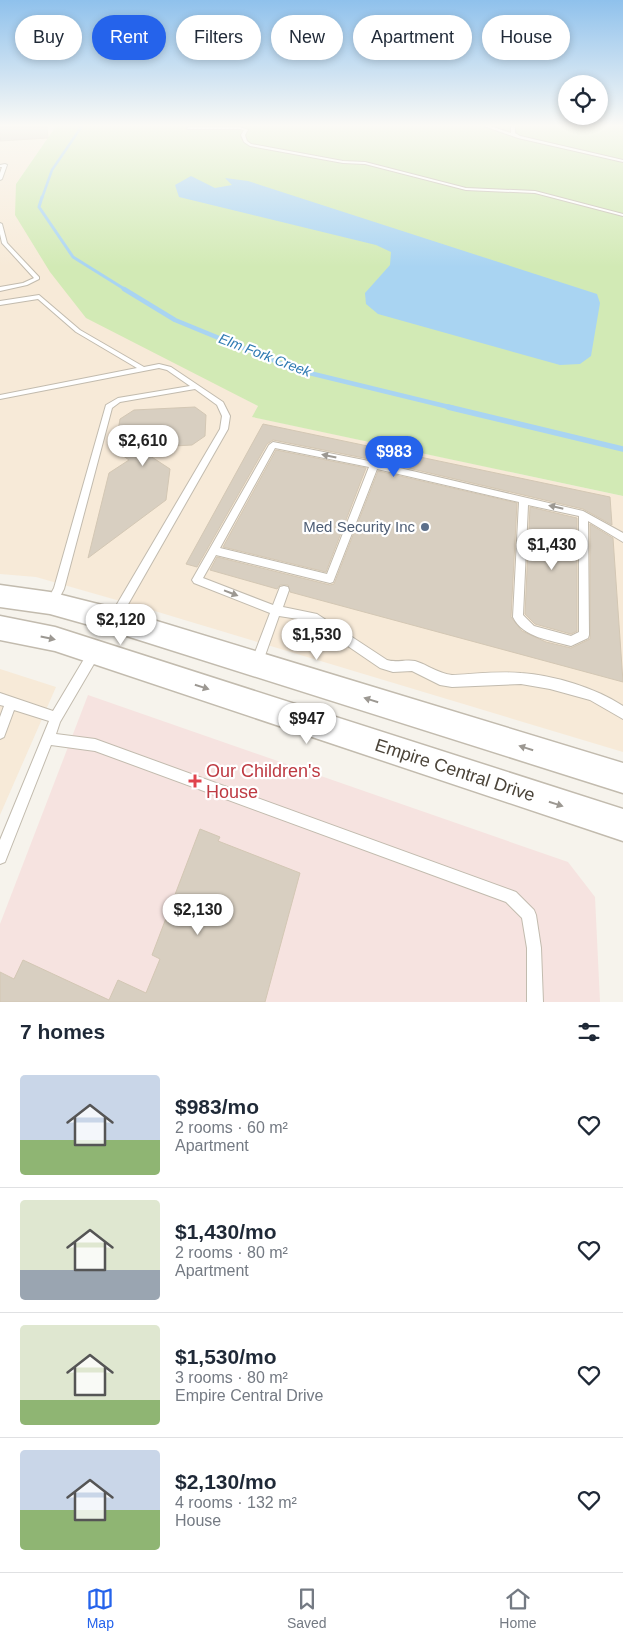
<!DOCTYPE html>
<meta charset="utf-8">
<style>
:root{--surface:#fff;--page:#f2f2f3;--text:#1f2937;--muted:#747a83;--line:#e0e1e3;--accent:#2563eb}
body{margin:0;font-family:Arial,sans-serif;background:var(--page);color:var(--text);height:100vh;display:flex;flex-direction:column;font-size:19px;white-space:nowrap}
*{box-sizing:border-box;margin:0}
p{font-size:16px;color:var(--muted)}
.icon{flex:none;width:28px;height:28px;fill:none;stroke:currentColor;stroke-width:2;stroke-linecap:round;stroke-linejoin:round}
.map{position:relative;height:1002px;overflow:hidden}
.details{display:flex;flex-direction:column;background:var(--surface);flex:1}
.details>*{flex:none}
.top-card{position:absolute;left:15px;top:15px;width:594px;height:45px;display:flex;gap:10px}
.controls{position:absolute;left:558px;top:75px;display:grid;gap:10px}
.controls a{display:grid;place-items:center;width:50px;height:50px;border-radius:50%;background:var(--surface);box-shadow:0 2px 8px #0003;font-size:25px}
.price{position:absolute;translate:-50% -42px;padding:0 11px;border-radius:18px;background:#fff;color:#222;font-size:16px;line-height:32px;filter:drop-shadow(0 1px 2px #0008)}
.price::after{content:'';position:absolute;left:50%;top:30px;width:15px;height:11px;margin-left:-8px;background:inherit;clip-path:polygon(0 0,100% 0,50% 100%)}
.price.selected{background:var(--accent);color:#fff}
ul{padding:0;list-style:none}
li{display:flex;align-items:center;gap:15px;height:125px;padding:0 20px}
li+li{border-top:1px solid var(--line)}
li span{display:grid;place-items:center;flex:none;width:140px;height:100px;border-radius:5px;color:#555}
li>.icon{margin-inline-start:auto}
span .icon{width:60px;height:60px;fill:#fffc;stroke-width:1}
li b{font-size:21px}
h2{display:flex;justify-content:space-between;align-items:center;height:60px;padding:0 20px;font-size:21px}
.chip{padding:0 18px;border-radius:22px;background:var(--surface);box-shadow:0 2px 8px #0003;font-size:18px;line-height:45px}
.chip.selected{background:var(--accent);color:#fff}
.menu{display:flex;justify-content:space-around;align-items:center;height:70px;border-top:1px solid var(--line);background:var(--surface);font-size:14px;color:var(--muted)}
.menu a{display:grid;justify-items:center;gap:2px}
.menu .selected{color:var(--accent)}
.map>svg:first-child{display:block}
</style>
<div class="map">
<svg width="623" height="1002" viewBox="0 0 623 1002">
<rect width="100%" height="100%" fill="#f6f3ec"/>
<g fill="#f7ead8">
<path d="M0 126H56L16 184 193 371 258 406 253 417 623 496V752L148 609 36 577 0 574Z"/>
<path d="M0 669 56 687 0 815Z"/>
</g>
<path fill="#f6e3e0" d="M88 695 568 862 595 897 600 1002H0V924Z"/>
<path fill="#d2eab5" d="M56 126H623V496L252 417 258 406 86 318 50 272 15 215 16 184Z"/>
<path fill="#a9d4f2" d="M191 176 215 188 232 185 225 178 248 181 597 294 600 303 591 356 580 364 560 365 378 314 366 304 365 293 390 265 391 252 376 245 179 197 175 185Z"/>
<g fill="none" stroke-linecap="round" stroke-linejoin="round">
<path stroke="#a9d4f2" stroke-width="2.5" d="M42 198 52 170 82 126"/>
<path stroke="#a9d4f2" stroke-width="3" d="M42 197 39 207 73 257 126 290"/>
<path stroke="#a9d4f2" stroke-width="4.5" d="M124 289 175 320 297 370 453 408"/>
<path stroke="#a9d4f2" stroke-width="5.5" d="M448 407 623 449"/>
</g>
<g fill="#d8cfc1" stroke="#d3c7b4">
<path d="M0 126H47L48 138 0 141Z"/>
<path d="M195 407 206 415 205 436 192 445 138 448 170 469 166 500 88 558 109 473 129 460 115 450 120 419 134 410Z"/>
<path d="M263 424 610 497 612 525 583 509 374 460 273 440 267 444 197 567 186 564Z"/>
<path d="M276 450 366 468 326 572 223 547Z"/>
<path d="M378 471 517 503 511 617 522 631 546 642 571 648 590 639V524L613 538 623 682 290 592 288 585H280L277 589 210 570 217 557 330 585 334 584Z"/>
<path d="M530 507 577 518V631L571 634 535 624 525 614Z"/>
<path d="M200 829 220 837 218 841 300 873 265 1002H0V972L14 979 23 960 109 1000 118 980 146 993 160 959 152 955Z"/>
</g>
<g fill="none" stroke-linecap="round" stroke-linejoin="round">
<defs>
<g id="service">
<path d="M484 126H490L511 133V126H515V133L520 136 623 160V162L518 138Z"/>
<path d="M188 127H240L248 130 245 135 247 141 251 144 343 161 365 162 466 188 535 191 623 214V216L535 193 466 190 365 164 343 163 250 146 244 142 241 135 244 130 240 129H187Z"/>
<path d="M5 164 7 165 2 179 0 180V173L2 167H0V165Z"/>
<path d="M0 223 2 224 7 243 39 277V279L27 285 0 291V287L23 283 34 278 2 243 0 234Z"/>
<path d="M39 295 80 330 144 367 159 364 171 367 223 402 230 416 228 429 118 622 114 624 110 622 109 619 110 616 220 429 222 416 217 405 195 389 120 402 112 408 64 589 55 606 51 608 47 606 46 603 54 588 106 405 118 398 190 386 167 370 159 368 0 399V395L137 368 76 332 38 299 0 305V301Z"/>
<path d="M273 442 374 462 583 511 623 533V542L588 521 589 635 588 638 571 646C551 640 523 638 513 617L519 502 377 469 333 582 330 583 216 555 203 578 273 605 280 587 284 586 288 587 289 590 283 607 317 614 387 660C396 663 406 659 415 661 428 665 437 673 452 675 474 674 499 671 521 673 553 675 596 688 623 706V719L590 700 550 689 521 684 452 687 440 685 412 671 393 672 380 668 311 621 279 616 261 667 257 668 253 667 251 663 270 613 194 583 192 580 269 445ZM275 448 369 467 327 574 220 548ZM528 505 579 516V632L571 636 534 626 523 615Z"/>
<path d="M94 648 98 649 99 653 98 657 60 722 56 734 95 739 516 892 534 910 536 915 541 948 543 1002H527V948L522 918 506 902 95 751 51 745 5 862 0 864V840L49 721 14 710 4 737 0 739V717L4 706 0 705V693L53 711 90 649Z"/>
</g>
<g id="tertiary">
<path d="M0 585 50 592 114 608 623 763V793L114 632 50 614 0 607Z"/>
<path d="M0 616 55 627 623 809V841L55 651 0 640Z"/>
</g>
</defs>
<use href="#service" stroke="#c2bbae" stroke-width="2"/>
<use href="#tertiary" stroke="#c2bbae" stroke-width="3"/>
<use href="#service" fill="#fff" fill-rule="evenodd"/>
<use href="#tertiary" fill="#fff" fill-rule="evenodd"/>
</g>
<defs><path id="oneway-solid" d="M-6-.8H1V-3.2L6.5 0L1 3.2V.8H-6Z" transform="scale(1.25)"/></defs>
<g fill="#9c9892">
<use href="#oneway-solid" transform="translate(329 456) rotate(-168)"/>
<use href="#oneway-solid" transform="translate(556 507) rotate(-167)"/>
<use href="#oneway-solid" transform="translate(231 593) rotate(21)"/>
<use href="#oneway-solid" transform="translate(48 638) rotate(12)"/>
<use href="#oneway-solid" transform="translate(202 687) rotate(18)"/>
<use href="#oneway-solid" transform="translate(371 700) rotate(-163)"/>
<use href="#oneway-solid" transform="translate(526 748) rotate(-163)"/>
<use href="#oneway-solid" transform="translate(556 804) rotate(18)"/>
</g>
<linearGradient id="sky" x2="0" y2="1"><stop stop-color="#8fc1ec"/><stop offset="0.47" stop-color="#fbfaf6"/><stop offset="1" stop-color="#fbfaf6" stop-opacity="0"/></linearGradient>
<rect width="623" height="267" fill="url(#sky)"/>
<circle fill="#5c6f8a" stroke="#fff" stroke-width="2" cx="425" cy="527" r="5"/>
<path fill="#e0444e" stroke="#fff" stroke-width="2" d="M192.5 773.5h5v5h5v5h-5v5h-5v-5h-5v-5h5z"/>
<g text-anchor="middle" stroke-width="4.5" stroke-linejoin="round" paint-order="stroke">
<g font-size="14" font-style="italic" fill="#2e7ab2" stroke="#fff">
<text transform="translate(265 355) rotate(21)" y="5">Elm Fork Creek</text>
</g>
<g font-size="15" fill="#4e5e75" stroke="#fff" text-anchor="end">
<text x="415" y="532">Med Security Inc</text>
</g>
<g font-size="18" fill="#4b4439" stroke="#fff">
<text transform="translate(455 770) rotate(18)" y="6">Empire Central Drive</text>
</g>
<g font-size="18" fill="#be3a42" stroke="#fff" text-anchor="start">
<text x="206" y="777">Our Children's<tspan x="206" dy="21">House</tspan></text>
</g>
</g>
</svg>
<div class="controls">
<a><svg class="icon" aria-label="locate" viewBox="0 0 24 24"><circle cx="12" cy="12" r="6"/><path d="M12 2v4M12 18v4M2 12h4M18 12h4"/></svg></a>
</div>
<b class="price" style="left:143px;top:467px">$2,610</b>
<b class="price selected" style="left:394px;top:478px">$983</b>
<b class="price" style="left:552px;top:571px">$1,430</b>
<b class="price" style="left:121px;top:646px">$2,120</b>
<b class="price" style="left:317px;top:661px">$1,530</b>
<b class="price" style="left:307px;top:745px">$947</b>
<b class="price" style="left:198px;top:936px">$2,130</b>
<div class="top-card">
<a class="chip">Buy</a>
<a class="chip selected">Rent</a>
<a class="chip">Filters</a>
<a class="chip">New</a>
<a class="chip">Apartment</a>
<a class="chip">House</a>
</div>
</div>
<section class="details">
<h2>7 homes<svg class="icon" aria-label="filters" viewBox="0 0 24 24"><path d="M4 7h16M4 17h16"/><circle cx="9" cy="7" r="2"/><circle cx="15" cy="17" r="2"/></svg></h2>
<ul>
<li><span style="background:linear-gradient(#c9d6e8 65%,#8fb573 0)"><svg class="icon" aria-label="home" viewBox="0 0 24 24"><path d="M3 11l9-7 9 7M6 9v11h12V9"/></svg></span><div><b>$983/mo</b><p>2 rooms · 60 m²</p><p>Apartment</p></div><svg class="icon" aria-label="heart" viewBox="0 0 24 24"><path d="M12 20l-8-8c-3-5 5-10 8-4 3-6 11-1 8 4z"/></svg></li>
<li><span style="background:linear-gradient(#dfe7d0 70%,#9aa5b1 0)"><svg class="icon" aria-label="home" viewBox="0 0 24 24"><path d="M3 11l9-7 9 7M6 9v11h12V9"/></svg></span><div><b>$1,430/mo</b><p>2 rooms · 80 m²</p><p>Apartment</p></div><svg class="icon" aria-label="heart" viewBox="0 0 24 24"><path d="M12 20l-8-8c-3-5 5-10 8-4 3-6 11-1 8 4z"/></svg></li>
<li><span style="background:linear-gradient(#dfe7d0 75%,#8fb573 0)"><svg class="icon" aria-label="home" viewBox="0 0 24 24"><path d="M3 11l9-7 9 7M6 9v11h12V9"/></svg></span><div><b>$1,530/mo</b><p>3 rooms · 80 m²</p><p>Empire Central Drive</p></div><svg class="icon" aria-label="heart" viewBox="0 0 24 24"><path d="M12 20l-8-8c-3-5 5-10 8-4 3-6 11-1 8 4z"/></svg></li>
<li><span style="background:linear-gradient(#c9d6e8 60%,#8fb573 0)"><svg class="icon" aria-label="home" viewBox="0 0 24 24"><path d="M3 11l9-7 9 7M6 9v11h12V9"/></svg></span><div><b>$2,130/mo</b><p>4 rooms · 132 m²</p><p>House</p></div><svg class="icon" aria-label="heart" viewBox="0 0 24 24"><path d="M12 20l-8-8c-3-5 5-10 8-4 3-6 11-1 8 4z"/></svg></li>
</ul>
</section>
<nav class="menu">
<a class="selected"><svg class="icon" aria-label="map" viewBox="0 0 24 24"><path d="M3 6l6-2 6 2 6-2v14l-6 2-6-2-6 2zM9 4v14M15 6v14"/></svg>Map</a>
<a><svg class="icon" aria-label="saved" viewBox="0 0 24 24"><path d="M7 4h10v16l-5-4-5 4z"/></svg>Saved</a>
<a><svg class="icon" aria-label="home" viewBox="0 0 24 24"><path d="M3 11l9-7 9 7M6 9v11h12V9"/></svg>Home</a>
</nav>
